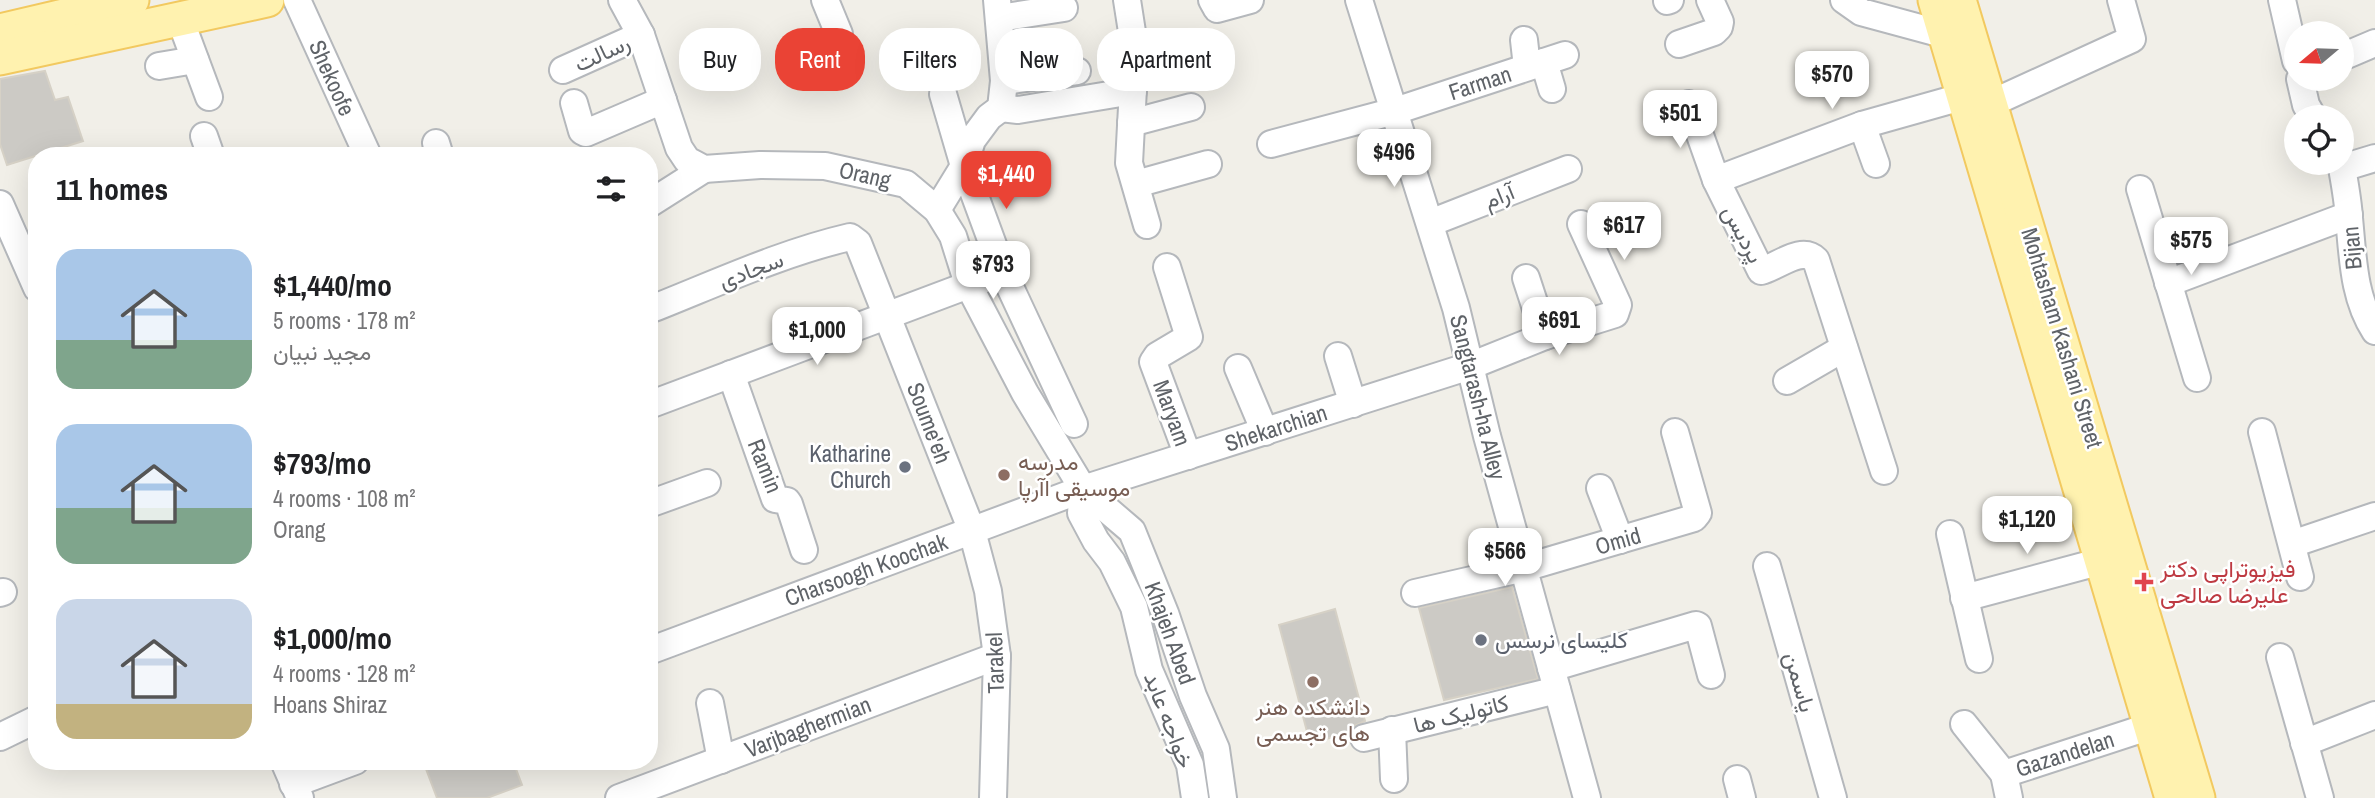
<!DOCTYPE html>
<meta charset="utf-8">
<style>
:root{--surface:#fff;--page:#f2f2f2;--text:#202124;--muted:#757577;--accent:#ea4335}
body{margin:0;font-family:"Archivo Narrow",Vazirmatn,sans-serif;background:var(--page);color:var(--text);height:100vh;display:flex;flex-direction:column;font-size:26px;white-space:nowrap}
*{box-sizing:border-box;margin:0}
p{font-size:23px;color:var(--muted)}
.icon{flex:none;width:38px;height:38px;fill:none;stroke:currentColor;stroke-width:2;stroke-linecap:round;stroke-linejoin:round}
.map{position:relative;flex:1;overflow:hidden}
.panel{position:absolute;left:28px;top:147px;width:630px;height:623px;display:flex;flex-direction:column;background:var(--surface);border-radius:28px;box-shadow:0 7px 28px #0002}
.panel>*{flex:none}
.guide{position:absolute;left:679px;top:28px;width:665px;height:63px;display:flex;gap:14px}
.needle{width:46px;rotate:251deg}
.tools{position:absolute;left:2284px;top:21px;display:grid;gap:14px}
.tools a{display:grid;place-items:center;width:70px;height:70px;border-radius:50%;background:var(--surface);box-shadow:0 7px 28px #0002;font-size:35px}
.price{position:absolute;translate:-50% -60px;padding:0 16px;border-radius:14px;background:#fff;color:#222;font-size:23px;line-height:46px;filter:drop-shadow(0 2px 4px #0008)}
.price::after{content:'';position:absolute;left:50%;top:42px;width:21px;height:16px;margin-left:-10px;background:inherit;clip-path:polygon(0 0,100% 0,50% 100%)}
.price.selected{background:var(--accent);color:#fff}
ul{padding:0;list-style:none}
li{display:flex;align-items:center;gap:21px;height:175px;padding:0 28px}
li span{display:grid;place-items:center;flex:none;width:196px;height:140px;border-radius:21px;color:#555}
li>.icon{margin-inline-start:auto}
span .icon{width:84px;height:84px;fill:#fffc;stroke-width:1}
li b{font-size:30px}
h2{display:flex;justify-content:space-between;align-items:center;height:84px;padding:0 28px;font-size:30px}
.pill{padding:0 24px;border-radius:28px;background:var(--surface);box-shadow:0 7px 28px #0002;font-size:24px;line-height:63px}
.pill.selected{background:var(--accent);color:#fff}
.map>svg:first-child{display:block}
</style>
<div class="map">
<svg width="2375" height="798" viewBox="0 0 2375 798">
<rect width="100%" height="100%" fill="#f1efe8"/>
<g fill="#cccac5" stroke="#d6d1c6" stroke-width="2">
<path d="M45 71 55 100 68 97 83 141 7 165 0 144V79Z"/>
<path d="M1512 587 1538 679 1444 700 1419 608Z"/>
<path d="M1335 609 1365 721 1354 726 1349 733 1310 743 1279 625Z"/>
<path d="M423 761H513L522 785 487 798H437Z"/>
</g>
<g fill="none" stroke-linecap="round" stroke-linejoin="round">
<defs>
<g id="minor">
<path d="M297 0 368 156"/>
<path d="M622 0 641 35 679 148 687 160 704 169 760 165 825 166 906 184 937 210 953 236 968 284 1025 393 1083 489 1132 531 1165 613 1193 696 1216 749 1223 798"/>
<path d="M825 0 839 34"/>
<path d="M1127 0 1135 51 1129 163 1147 225"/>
<path d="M1212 0 1217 9 1250 0"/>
<path d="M1359 0 1456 308 1487 436 1587 798"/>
<path d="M1844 0 1861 12 1946 35"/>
<path d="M2282 0 2296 61"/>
<path d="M1667 1 1670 0"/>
<path d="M999 18 1064 8"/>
<path d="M180 19 209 97"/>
<path d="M1524 40 1527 67"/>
<path d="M1679 44 1714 32 1719 27 1720 22 1710 0"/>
<path d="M1135 51 1192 48"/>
<path d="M2342 57 2375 43"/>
<path d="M1544 62 1552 89"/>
<path d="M159 66 195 60"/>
<path d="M563 70 641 35"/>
<path d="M2300 79 2306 105 2313 117"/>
<path d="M1004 81 1077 71"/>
<path d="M943 94 964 166 1003 272 1074 424"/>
<path d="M574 103 582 131 586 133 663 100"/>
<path d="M1992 103 2132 39 2121 0"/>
<path d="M1689 104 1716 180 1761 271C1778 267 1801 245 1816 260L1884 471"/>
<path d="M1001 108 1018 110 1133 91"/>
<path d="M1131 123 1191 107"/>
<path d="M1862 125 1876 164"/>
<path d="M204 136 211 156"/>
<path d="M436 143 440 156"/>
<path d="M1271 144 1395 111 1565 55"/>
<path d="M2339 163 2342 168C2345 185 2348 201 2349 218 2353 257 2353 297 2375 331"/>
<path d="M2342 168 2375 158"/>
<path d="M1716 180 1862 125 1965 96"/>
<path d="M1136 184 1208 164"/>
<path d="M2140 189 2197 378"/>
<path d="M0 204 37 288"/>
<path d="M649 204 704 169"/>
<path d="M937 210 964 166 972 140 989 117 1001 108 1004 81 997 0"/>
<path d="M1430 223 1568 169"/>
<path d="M1167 267 1189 337 1157 356 1153 362 1188 456"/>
<path d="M1526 278 1545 336"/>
<path d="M2168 283 2349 215"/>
<path d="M649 310C715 284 781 253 850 237L858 243 972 531 988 591 997 656 993 798"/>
<path d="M1338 356 1353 404"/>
<path d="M1238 368 1265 432"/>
<path d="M731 374 775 499 787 501 789 504 804 550"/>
<path d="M1787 381 1844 348"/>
<path d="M649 405 1003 272"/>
<path d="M2262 432 2300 577"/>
<path d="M1600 488 1620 540"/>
<path d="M1083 489 1081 513 1096 541 1112 562 1134 607 1149 670 1190 765 1195 798"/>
<path d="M649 504 707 483"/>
<path d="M1950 534 1979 659"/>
<path d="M2292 544 2375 516"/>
<path d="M1767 566 1833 798"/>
<path d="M0 593 3 592"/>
<path d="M1415 593 1524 568 1694 518 1698 513 1675 432"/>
<path d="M1964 598 2102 561"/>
<path d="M649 651 1083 489 1470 366 1545 336 1615 314 1618 305 1581 224"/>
<path d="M2280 657 2320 798"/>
<path d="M1551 668 1696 625 1698 626 1711 675"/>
<path d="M710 703 721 760"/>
<path d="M1964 724 2004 774"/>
<path d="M1392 730 1394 779"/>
<path d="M0 737 37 719"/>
<path d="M1364 738 1557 690"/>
<path d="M2304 743 2375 715"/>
<path d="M284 761 300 798"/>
<path d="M1737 779 1742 798"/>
<path d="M293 784 355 761"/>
<path d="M619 798 997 656"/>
<path d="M2009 798 2004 774 2151 726"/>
</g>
<g id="major">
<path d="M1935 0 2172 798"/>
<path d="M1959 0 2198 798"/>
<path d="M0 31 132 0"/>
<path d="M0 58 267 0"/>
</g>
</defs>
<use href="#minor" stroke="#b5b8bc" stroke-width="30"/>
<use href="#major" stroke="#f2c960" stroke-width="37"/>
<use href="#minor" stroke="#fff" stroke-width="26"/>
<use href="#major" stroke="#fff2af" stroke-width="33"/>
</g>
<g fill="#6b7280" stroke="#fff" stroke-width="2.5">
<circle cx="905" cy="467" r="7"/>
<circle cx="1481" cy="640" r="7"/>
</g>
<g fill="#8d6e63" stroke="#fff" stroke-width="2.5">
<circle cx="1004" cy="475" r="7"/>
<circle cx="1313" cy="682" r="7"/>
</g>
<path fill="#e0444e" stroke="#fff" stroke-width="2.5" d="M2140.5 571.5h7v7h7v7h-7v7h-7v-7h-7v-7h7z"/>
<g text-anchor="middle" stroke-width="5" stroke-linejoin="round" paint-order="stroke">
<g font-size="23" fill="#5f6368" stroke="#fff">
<text transform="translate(602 53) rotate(-25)" y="8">رسالت</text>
<text transform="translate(332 78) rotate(66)" y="8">Shekoofe</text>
<text transform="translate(1480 83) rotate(-18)" y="8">Farman</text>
<text transform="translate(865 175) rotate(13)" y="8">Orang</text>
<text transform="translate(1499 196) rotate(-22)" y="8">آرام</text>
<text transform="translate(1743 234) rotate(62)" y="8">پردیس</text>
<text transform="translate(2352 248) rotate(-95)" y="8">Bijan</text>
<text transform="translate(751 270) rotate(-21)" y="8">سجادی</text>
<text transform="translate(2062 338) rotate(73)" y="8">Mohtasham Kashani Street</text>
<text transform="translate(1478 397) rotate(76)" y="8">Sangtarash-ha Alley</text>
<text transform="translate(1172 413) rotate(70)" y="8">Maryam</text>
<text transform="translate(929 423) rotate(69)" y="8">Soume'eh</text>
<text transform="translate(1276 428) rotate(-18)" y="8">Shekarchian</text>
<text transform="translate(765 466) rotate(68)" y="8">Ramin</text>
<text transform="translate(1618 541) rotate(-16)" y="8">Omid</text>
<text transform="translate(866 570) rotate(-20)" y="8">Charsoogh Koochak</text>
<text transform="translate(1170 633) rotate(70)" y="8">Khajeh Abed</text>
<text transform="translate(995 663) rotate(-92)" y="8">Tarakel</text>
<text transform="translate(1800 682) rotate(74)" y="8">یاسمن</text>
<text transform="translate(1461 714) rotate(-14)" y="8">کاتولیک ها</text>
<text transform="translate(1169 720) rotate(69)" y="8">خواجه عابد</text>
<text transform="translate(808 727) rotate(-21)" y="8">Varjbaghermian</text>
<text transform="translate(2065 754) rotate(-18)" y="8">Gazandelan</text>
</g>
<g font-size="23" fill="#5b616d" stroke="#fff" text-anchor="end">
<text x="891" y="462">Katharine<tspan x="891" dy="26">Church</tspan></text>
<text x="1495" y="648" text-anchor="start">کلیسای نرسس</text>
</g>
<g font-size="23" fill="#785e54" stroke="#fff" text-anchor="start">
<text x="1018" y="470">مدرسه<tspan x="1018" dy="26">موسیقی اآرپا</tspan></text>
<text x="1313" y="715" text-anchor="middle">دانشکده هنر<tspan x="1313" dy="26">های تجسمی</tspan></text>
</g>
<g font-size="23" fill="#be3a42" stroke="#fff" text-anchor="start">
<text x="2160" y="577">فیزیوتراپی دکتر<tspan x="2160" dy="26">علیرضا صالحی</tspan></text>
</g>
</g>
</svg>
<div class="tools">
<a><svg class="needle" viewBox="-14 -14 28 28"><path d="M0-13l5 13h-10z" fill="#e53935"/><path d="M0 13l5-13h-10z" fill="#757577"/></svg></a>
<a><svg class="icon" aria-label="locate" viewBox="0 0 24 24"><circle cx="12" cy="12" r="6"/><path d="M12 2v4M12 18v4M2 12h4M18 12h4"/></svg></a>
</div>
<b class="price" style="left:1832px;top:111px">$570</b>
<b class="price" style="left:1680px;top:150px">$501</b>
<b class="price" style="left:1394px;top:189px">$496</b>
<b class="price selected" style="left:1006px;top:211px">$1,440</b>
<b class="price" style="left:1624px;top:262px">$617</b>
<b class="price" style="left:2191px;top:277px">$575</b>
<b class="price" style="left:993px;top:301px">$793</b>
<b class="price" style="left:1559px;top:357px">$691</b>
<b class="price" style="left:817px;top:367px">$1,000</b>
<b class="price" style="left:2027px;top:556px">$1,120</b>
<b class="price" style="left:1505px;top:588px">$566</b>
<div class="guide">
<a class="pill">Buy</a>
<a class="pill selected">Rent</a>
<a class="pill">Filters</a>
<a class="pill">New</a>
<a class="pill">Apartment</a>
</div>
<section class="panel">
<h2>11 homes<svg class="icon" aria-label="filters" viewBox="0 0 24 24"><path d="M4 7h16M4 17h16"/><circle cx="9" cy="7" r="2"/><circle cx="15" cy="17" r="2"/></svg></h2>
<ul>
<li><span style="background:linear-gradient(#a9c7e8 65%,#7fa58c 0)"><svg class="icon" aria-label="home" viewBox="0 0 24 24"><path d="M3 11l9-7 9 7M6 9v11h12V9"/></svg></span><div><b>$1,440/mo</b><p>5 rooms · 178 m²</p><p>مجید نبیان</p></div></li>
<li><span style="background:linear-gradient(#a9c7e8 60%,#7fa58c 0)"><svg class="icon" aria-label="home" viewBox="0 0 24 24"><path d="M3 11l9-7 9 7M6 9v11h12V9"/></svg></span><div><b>$793/mo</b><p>4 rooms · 108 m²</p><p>Orang</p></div></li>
<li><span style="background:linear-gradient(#c9d6e8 75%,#c2b280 0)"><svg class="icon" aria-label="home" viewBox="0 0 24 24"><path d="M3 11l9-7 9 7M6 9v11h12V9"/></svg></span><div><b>$1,000/mo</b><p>4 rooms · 128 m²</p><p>Hoans Shiraz</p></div></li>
</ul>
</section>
</div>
